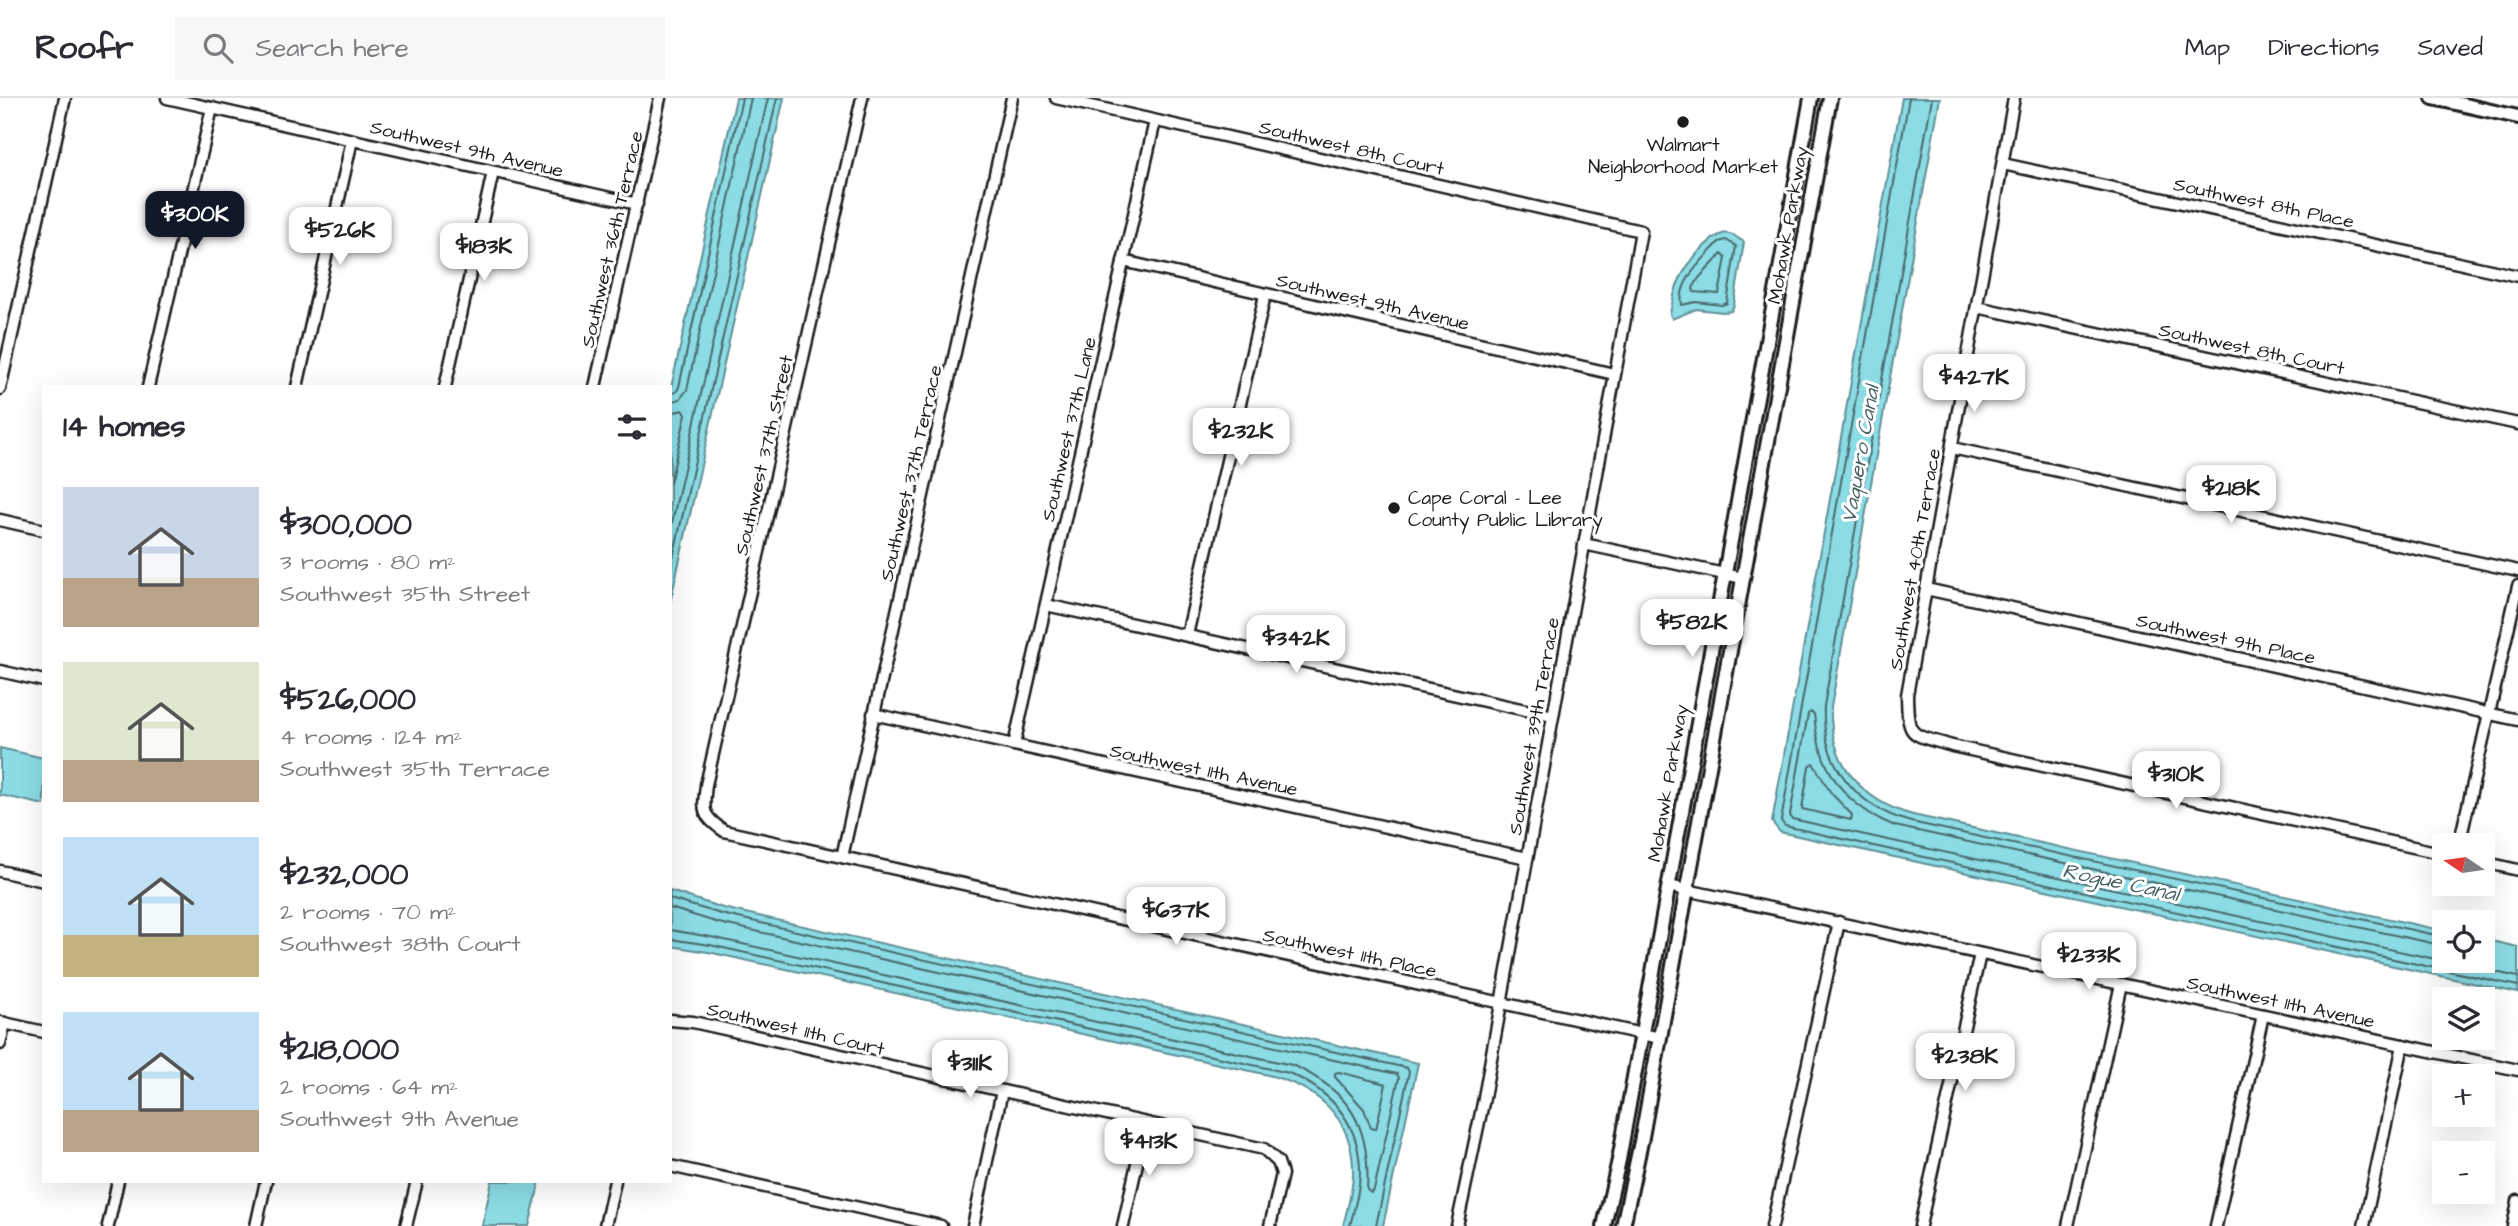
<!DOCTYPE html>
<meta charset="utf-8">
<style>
:root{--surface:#fff;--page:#f7f7f7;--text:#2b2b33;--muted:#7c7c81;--line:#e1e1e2;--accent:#111827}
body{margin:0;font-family:"Architects Daughter",sans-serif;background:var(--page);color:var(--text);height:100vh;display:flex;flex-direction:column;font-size:26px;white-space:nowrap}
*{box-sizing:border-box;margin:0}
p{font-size:23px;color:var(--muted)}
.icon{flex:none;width:38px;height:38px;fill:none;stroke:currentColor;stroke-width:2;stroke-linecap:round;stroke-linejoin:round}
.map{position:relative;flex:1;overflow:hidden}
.details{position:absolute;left:42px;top:287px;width:630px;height:798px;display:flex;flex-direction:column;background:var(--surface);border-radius:0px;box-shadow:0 7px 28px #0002}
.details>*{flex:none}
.needle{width:46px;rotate:283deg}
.controls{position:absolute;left:2432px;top:735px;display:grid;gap:14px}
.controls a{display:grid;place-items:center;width:63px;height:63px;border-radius:0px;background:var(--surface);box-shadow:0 7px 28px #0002;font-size:35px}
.price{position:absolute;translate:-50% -60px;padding:0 16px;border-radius:14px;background:#fff;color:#222;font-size:23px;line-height:46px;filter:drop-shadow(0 2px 4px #0008)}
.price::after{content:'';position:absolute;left:50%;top:42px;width:21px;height:16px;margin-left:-10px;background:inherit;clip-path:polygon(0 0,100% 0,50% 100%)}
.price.selected{background:var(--accent);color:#fff}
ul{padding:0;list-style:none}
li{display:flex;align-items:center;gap:21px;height:175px;padding:0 21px}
li span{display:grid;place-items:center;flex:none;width:196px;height:140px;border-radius:0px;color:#555}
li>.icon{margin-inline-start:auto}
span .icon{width:84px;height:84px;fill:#fffc;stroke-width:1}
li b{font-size:30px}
h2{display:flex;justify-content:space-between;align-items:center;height:84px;padding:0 21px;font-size:30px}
header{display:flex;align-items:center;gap:42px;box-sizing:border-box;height:98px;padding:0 35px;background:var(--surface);border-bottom:2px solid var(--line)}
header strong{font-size:33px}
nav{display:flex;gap:38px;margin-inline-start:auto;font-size:24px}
.search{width:490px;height:63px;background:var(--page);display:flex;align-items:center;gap:18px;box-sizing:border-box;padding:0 24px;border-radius:0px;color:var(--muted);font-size:26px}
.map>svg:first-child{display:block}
</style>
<header>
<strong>Roofr</strong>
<div class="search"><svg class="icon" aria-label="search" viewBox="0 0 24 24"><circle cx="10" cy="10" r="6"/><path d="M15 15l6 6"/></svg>Search here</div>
<nav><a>Map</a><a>Directions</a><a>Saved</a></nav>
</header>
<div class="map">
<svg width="2518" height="1128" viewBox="0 0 2518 1128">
<rect width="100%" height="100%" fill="#fff"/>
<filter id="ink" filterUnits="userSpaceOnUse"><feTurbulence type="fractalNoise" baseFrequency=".0143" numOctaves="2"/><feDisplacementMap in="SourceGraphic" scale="14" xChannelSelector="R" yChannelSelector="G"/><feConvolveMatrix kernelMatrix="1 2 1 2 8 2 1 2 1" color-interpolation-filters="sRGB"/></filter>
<g filter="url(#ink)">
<g fill="#8bdce5" stroke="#5f8f95" stroke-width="2">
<path d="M736 0H784L670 505V294Z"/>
<path d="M1902 0H1940L1831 609C1829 664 1861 703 1913 717L2445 833V863H2483V841L2518 849V895L1780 734 1772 724Z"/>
<path d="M1725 135 1733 137 1744 144 1734 207 1731 213 1723 214 1696 211 1672 221 1670 216C1672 205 1674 193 1679 183 1687 166 1707 140 1725 135Z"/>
<path d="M0 650 44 660V707L0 697Z"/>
<path d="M670 793 723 810 1418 965 1383 1128H1343C1347 1111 1353 1093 1353 1075 1354 1018 1315 988 1264 976L708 854 670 848Z"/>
<path d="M492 1083H540L529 1128H482Z"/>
</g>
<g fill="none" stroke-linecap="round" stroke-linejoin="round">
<g stroke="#48696c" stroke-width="2">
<path d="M1909 0 1781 723 1785 728 1869 747 2518 888"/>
<path d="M1932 0 1824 608C1821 666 1856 709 1911 724L2445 839"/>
<path d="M1726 142 1736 148 1727 205 1722 207 1696 204 1682 207C1677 183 1705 160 1719 144Z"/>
<path d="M1722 156 1726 160 1719 196 1694 194 1693 190 1699 180Z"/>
<path d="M670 296 676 294 679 289 742 0"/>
<path d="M670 304 680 301 687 292 751 0"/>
<path d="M670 315 683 312 686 316 670 385"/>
<path d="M670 433 768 0"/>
<path d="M670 473 777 0"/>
<path d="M1813 665 1831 695 1852 717 1851 722 1802 711 1809 668Z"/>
<path d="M670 801 721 816 1407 970 1409 974 1376 1128"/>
<path d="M670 810 719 825 1397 976 1399 980 1374 1092 1371 1095 1367 1092C1371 1029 1351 993 1292 967L711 839 670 832"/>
<path d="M670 841 710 847 1289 975C1332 994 1360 1025 1360 1074 1360 1092 1354 1111 1350 1128"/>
<path d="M2445 848 1895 728C1844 708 1818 670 1814 616L1811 614 1808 616 1790 717 1792 721 2518 879"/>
<path d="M1339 974 1386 986 1376 1031 1371 1030 1364 1011 1335 979V975Z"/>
</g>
<defs>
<g id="minor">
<path d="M167 0 637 106"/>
<path d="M862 0 706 687C703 713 701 717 724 733L1660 940"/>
<path d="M1056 0 1641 133 1483 1005 1457 1128"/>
<path d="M2014 0 1907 597C1908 642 1910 635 1952 648L2445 756"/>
<path d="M2003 66 2518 178"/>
<path d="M1123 163 1614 276"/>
<path d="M1977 209 2518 326"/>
<path d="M148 289 212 10"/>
<path d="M297 289 352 42"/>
<path d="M445 289 493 74"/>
<path d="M595 289 660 0"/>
<path d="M0 291 65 0"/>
<path d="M1952 350 2518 473"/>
<path d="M0 422 44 432"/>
<path d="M1584 446 1743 480"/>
<path d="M1926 491 2518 622"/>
<path d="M1046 507 1553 618"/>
<path d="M1187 537 1265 197"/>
<path d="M0 573 44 583"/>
<path d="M873 616 1527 760"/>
<path d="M1014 647 1155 23"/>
<path d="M2459 747 2518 488"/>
<path d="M842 759 1012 0"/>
<path d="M2483 764 2518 772"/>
<path d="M0 773 44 783"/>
<path d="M1668 788 2518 972"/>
<path d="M670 922 693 924 1264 1051 1278 1064 1282 1076 1270 1128"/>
<path d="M0 924 44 934"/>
<path d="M0 946 5 925"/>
<path d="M670 1068 941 1128"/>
<path d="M108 1128 118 1083"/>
<path d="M256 1128 266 1083"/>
<path d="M406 1128 417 1083"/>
<path d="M605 1128 615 1083"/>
<path d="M973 1128 1002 993"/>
<path d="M1123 1128 1146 1025"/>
<path d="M1772 1128 1839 824"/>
<path d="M1920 1128 1980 856"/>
<path d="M2068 1128 2121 886"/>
<path d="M2216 1128 2263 917"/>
<path d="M2364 1128 2403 947"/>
<path d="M2513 1128 2518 1103"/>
</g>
<g id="tertiary">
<path d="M2433 0 2518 19"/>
<path d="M1604 1128 1619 1062 1811 0"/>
<path d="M1623 1128 1642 1039 1830 0"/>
</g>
</defs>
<use href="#minor" stroke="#1c1c1c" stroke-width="15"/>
<use href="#tertiary" stroke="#1c1c1c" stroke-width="18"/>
<use href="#minor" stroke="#fff" stroke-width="10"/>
<use href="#tertiary" stroke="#fff" stroke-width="12"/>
</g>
</g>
<g fill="#1c1c1c" stroke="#fff" stroke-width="2.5">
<circle cx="1683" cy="24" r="7"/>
<circle cx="1394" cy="410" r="7"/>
</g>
<g text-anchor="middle" stroke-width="6" stroke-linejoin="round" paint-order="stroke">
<g font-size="19" fill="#1c1c1c" stroke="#fff">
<text x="1683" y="53">Walmart<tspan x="1683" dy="22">Neighborhood Market</tspan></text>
<text x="1408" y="406" text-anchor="start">Cape Coral - Lee<tspan x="1408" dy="22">County Public Library</tspan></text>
</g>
<g font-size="19" fill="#1c1c1c" stroke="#fff">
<text transform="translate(1352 49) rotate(13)" y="7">Southwest 8th Court</text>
<text transform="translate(467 50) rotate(13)" y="7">Southwest 9th Avenue</text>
<text transform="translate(2264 104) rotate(12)" y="7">Southwest 8th Place</text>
<text transform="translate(1787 127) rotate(-80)" y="7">Mohawk Parkway</text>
<text transform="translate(611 141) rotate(-77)" y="7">Southwest 36th Terrace</text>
<text transform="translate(1373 203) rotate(13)" y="7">Southwest 9th Avenue</text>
<text transform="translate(2252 250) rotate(12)" y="7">Southwest 8th Court</text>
<text transform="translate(1068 331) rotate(-77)" y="7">Southwest 37th Lane</text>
<text transform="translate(763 357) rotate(-77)" y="7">Southwest 37th Street</text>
<text transform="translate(910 375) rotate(-77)" y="7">Southwest 37th Terrace</text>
<text transform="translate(1914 461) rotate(-80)" y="7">Southwest 40th Terrace</text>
<text transform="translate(2226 540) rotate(12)" y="7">Southwest 9th Place</text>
<text transform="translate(1533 628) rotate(-80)" y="7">Southwest 39th Terrace</text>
<text transform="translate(1204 671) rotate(12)" y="7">Southwest 11th Avenue</text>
<text transform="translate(1667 685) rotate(-80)" y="7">Mohawk Parkway</text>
<text transform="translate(1350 854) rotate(12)" y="7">Southwest 11th Place</text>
<text transform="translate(2281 903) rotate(12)" y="7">Southwest 11th Avenue</text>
<text transform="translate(796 930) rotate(13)" y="7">Southwest 11th Court</text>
</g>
<g font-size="21" font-style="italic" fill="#435f62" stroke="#fff">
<text transform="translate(1860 356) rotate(-80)" y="7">Vaquero Canal</text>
<text transform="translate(2121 784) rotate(12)" y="7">Rogue Canal</text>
</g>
</g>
</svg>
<div class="controls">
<a><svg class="needle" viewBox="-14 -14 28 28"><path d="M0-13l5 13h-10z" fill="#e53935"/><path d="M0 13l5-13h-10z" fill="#7c7c81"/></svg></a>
<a><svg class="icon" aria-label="locate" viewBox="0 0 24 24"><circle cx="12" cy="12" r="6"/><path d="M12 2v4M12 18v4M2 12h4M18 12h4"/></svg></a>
<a><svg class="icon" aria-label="layers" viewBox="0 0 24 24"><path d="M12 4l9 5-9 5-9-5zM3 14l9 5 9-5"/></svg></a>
<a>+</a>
<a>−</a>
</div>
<b class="price selected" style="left:195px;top:153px">$300K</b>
<b class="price" style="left:340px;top:169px">$526K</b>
<b class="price" style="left:484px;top:185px">$183K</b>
<b class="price" style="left:1974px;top:316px">$427K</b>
<b class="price" style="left:1241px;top:370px">$232K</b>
<b class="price" style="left:2231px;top:427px">$218K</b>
<b class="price" style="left:1692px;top:561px">$582K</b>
<b class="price" style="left:1296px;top:577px">$342K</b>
<b class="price" style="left:2176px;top:713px">$310K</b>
<b class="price" style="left:1176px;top:849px">$637K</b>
<b class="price" style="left:2089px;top:894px">$233K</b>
<b class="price" style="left:1965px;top:995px">$238K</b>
<b class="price" style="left:970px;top:1002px">$311K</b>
<b class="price" style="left:1149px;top:1080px">$413K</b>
<section class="details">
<h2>14 homes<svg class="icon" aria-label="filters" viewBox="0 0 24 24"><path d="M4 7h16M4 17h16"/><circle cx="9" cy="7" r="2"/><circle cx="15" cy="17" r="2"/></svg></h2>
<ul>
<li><span style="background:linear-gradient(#c9d6e8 65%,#b9a48a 0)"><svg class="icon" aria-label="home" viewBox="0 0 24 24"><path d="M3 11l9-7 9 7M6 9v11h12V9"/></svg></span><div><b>$300,000</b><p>3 rooms · 80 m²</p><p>Southwest 35th Street</p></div></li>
<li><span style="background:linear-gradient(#dfe7d0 70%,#b9a48a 0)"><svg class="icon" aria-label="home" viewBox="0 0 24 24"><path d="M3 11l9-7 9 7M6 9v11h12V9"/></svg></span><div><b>$526,000</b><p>4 rooms · 124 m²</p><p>Southwest 35th Terrace</p></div></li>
<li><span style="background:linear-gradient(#bfe0f5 70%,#c2b280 0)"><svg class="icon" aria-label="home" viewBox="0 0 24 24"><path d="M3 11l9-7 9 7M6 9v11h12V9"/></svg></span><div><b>$232,000</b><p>2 rooms · 70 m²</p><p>Southwest 38th Court</p></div></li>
<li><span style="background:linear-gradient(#bfe0f5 70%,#b9a48a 0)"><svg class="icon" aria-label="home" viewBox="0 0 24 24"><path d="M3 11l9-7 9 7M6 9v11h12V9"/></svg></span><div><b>$218,000</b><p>2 rooms · 64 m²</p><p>Southwest 9th Avenue</p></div></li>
</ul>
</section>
</div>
